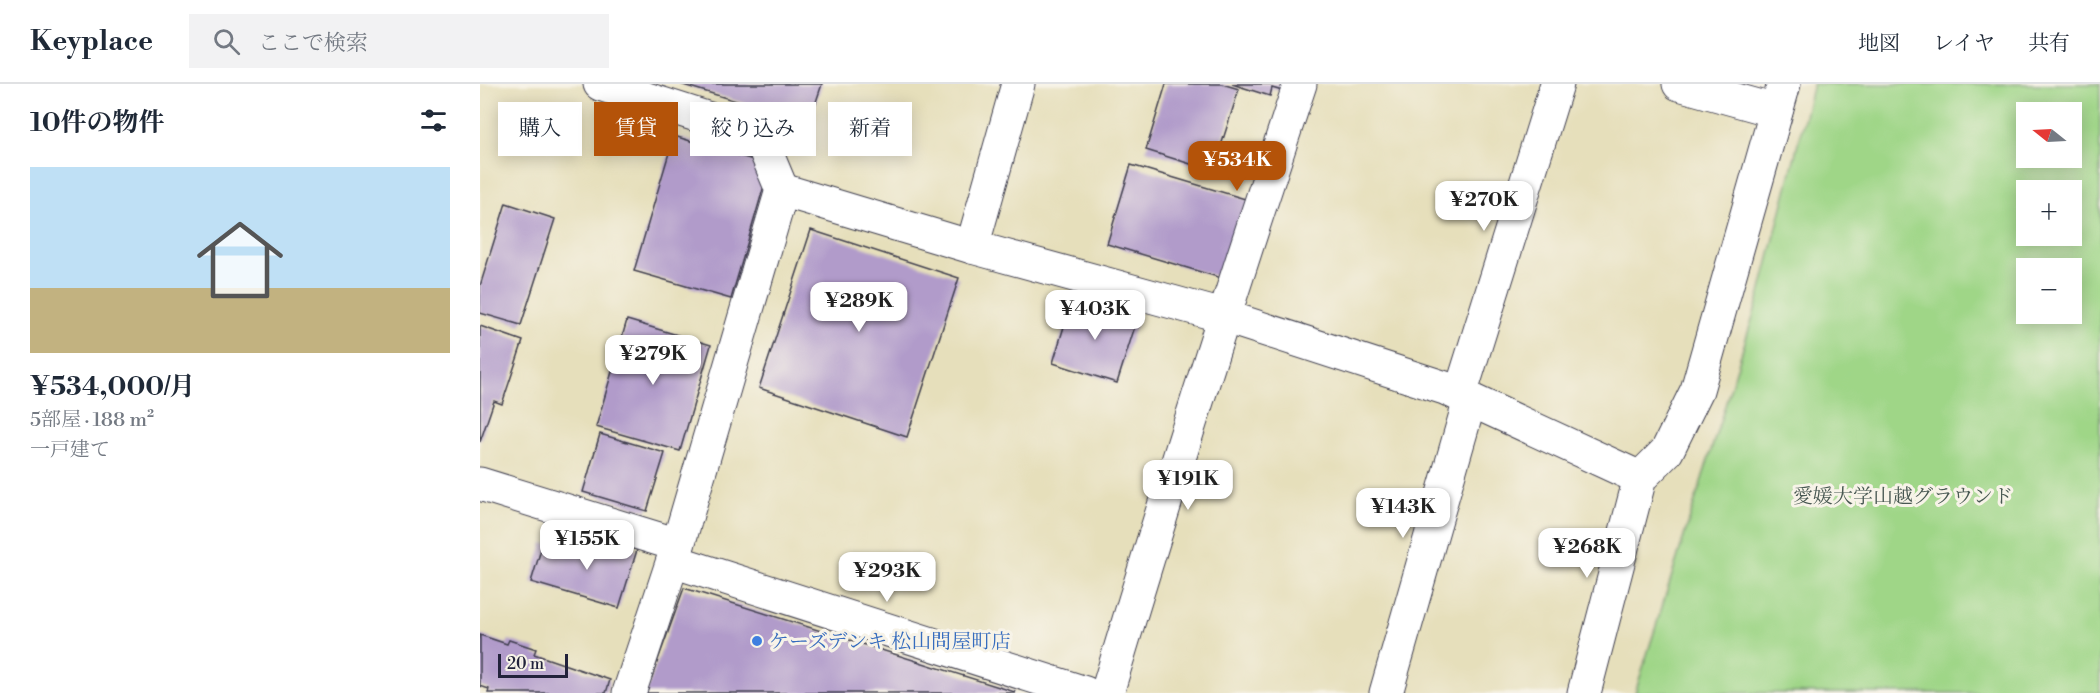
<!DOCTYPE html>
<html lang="ja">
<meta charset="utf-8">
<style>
:root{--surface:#fff;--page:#f2f2f3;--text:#1f2937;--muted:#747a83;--line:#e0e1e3;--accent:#b45309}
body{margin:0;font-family:"Libre Bodoni","Noto Serif JP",serif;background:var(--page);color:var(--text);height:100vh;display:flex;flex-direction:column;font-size:22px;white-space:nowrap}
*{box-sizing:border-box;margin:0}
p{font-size:20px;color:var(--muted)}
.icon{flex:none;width:33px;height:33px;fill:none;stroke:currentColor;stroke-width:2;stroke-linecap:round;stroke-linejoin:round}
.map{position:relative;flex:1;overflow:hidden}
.sheet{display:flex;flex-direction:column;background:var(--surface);width:480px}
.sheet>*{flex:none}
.top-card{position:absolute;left:18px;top:18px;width:570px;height:54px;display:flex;gap:12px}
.needle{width:39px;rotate:288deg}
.tools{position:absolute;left:1536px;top:18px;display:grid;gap:12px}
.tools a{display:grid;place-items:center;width:66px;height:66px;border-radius:0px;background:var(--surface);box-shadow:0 3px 15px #0003;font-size:30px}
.scale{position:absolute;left:18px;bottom:15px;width:70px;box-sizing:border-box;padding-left:6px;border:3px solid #22223b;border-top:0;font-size:16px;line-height:21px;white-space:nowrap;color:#22223b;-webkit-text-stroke:4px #f7f3e8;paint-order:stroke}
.price{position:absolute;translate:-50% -51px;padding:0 14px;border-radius:12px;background:#fff;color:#222;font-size:20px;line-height:39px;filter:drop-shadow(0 2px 3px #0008)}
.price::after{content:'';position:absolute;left:50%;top:36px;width:18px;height:14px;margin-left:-9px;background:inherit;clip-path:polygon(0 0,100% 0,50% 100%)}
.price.current{background:var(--accent);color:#fff}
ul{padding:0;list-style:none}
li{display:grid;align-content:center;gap:12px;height:318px;padding:0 30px}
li+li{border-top:2px solid var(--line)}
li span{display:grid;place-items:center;height:186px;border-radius:0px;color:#555}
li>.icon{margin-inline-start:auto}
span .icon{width:108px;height:108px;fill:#fffc;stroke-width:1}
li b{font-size:26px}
h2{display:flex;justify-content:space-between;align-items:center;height:72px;padding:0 30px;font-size:26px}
.pill{padding:0 21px;border-radius:0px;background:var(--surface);box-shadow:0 3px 15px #0003;font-size:21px;line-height:54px}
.pill.current{background:var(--accent);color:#fff}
header{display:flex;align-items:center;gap:36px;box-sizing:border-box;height:84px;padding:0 30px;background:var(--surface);border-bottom:2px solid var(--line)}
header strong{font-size:28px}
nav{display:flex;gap:33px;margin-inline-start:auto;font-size:21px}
.search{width:420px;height:54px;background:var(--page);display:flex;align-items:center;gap:15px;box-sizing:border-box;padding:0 21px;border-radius:0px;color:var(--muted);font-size:22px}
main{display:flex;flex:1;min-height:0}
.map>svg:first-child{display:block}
</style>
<header>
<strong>Keyplace</strong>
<div class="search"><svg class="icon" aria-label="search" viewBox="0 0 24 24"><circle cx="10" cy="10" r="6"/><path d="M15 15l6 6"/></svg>ここで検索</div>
<nav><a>地図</a><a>レイヤ</a><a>共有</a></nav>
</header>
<main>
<section class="sheet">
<h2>10件の物件<svg class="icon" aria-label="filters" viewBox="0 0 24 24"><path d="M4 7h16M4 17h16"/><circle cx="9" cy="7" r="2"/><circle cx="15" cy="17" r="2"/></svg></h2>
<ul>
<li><span style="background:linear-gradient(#bfe0f5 65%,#c2b280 0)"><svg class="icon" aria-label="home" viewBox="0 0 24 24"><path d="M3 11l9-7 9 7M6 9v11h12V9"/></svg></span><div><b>¥534,000/月</b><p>5部屋 · 188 m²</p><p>一戸建て</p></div></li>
</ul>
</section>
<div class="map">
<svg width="1620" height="609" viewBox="0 0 1620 609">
<rect width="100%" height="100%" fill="#f7f3e8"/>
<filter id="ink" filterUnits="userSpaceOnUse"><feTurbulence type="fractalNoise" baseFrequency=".0167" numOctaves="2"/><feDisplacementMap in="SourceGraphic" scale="12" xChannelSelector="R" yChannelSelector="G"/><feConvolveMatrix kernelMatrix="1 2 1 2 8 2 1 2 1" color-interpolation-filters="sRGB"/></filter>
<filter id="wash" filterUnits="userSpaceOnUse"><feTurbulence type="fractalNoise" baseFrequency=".008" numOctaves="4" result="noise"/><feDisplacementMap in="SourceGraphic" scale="24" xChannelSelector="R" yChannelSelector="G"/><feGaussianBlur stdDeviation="1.35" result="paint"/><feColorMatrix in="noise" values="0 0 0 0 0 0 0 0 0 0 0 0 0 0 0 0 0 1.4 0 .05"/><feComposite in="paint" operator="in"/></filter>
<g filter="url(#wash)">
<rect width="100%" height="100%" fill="#e6dfbb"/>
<path fill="#9fd687" stroke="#607c61" stroke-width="1.5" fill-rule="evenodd" d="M1333 0H1620V609H1155L1280 210ZM1546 28H1592V74H1546ZM1546 106H1592V152H1546ZM1546 184H1592V230H1546Z"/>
<g id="blocks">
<g fill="#b19bca">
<path d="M200 0H342L329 39Z"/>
<path d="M686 0H742L759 5 733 87 666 66Z"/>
<path d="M752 0H812L809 9 792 4 790 12Z"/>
<path d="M194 52 290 81 251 215 154 187Z"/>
<path d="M651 81 772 117 748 196 627 160Z"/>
<path d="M26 119 75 135 41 241 0 229V202Z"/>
<path d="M331 146 479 194 427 353 279 304Z"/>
<path d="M592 216 657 236 637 299 573 279Z"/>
<path d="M147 236 231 261 200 367 116 343Z"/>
<path d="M0 242 43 257 22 320 14 317 0 358Z"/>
<path d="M120 350 185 369 167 427 103 408Z"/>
<path d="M111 452 157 466 139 524 51 498 63 459 105 472Z"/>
<path d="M204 504 535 608V609H166Z"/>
<path d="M0 551 27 560 29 556 56 565 54 570 130 596 126 609H8L9 605 0 602Z"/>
</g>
</g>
</g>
<g filter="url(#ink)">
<use href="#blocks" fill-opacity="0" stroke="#3f3e4e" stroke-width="1.5"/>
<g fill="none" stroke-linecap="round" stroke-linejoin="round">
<defs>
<g id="minor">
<path d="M120 0 279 51 302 106"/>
<path d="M1199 0 1296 27"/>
<path d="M492 163 538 0"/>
<path d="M980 311 1077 0"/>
<path d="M0 400 198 461"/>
<path d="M193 477 605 609"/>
<path d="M149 609 198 461 302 106 492 163 743 232 965 304 1160 394"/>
<path d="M627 609C688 405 753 202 820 0"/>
<path d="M906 609 990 316"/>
<path d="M1104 609 1160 394 1187 367 1217 306 1304 0"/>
</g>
</defs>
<use href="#minor" stroke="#3f3e4e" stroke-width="35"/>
<use href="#minor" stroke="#fff" stroke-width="33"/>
</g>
</g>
<circle fill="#3f7fe0" stroke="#f7f3e8" stroke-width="2" cx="277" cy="557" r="6"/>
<g text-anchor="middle" stroke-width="6" stroke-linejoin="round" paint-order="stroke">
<g font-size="20" fill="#485852" stroke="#f7f3e8">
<text x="1423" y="419">愛媛大学山越グラウンド</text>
</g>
<g font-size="20" fill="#366cbe" stroke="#f7f3e8" text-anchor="start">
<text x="289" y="564">ケーズデンキ 松山問屋町店</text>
</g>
</g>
</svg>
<div class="tools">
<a><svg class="needle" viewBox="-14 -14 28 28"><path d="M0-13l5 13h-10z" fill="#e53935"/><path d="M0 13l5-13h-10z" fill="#747a83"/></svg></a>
<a>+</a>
<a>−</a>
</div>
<div class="scale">20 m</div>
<b class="price current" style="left:757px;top:108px">¥534K</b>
<b class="price" style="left:1004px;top:148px">¥270K</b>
<b class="price" style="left:379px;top:249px">¥289K</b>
<b class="price" style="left:615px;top:257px">¥403K</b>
<b class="price" style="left:173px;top:302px">¥279K</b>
<b class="price" style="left:708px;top:427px">¥191K</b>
<b class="price" style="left:923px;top:455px">¥143K</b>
<b class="price" style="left:107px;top:487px">¥155K</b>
<b class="price" style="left:1107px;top:495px">¥268K</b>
<b class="price" style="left:407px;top:519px">¥293K</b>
<div class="top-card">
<a class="pill">購入</a>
<a class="pill current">賃貸</a>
<a class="pill">絞り込み</a>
<a class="pill">新着</a>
</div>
</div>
</main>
